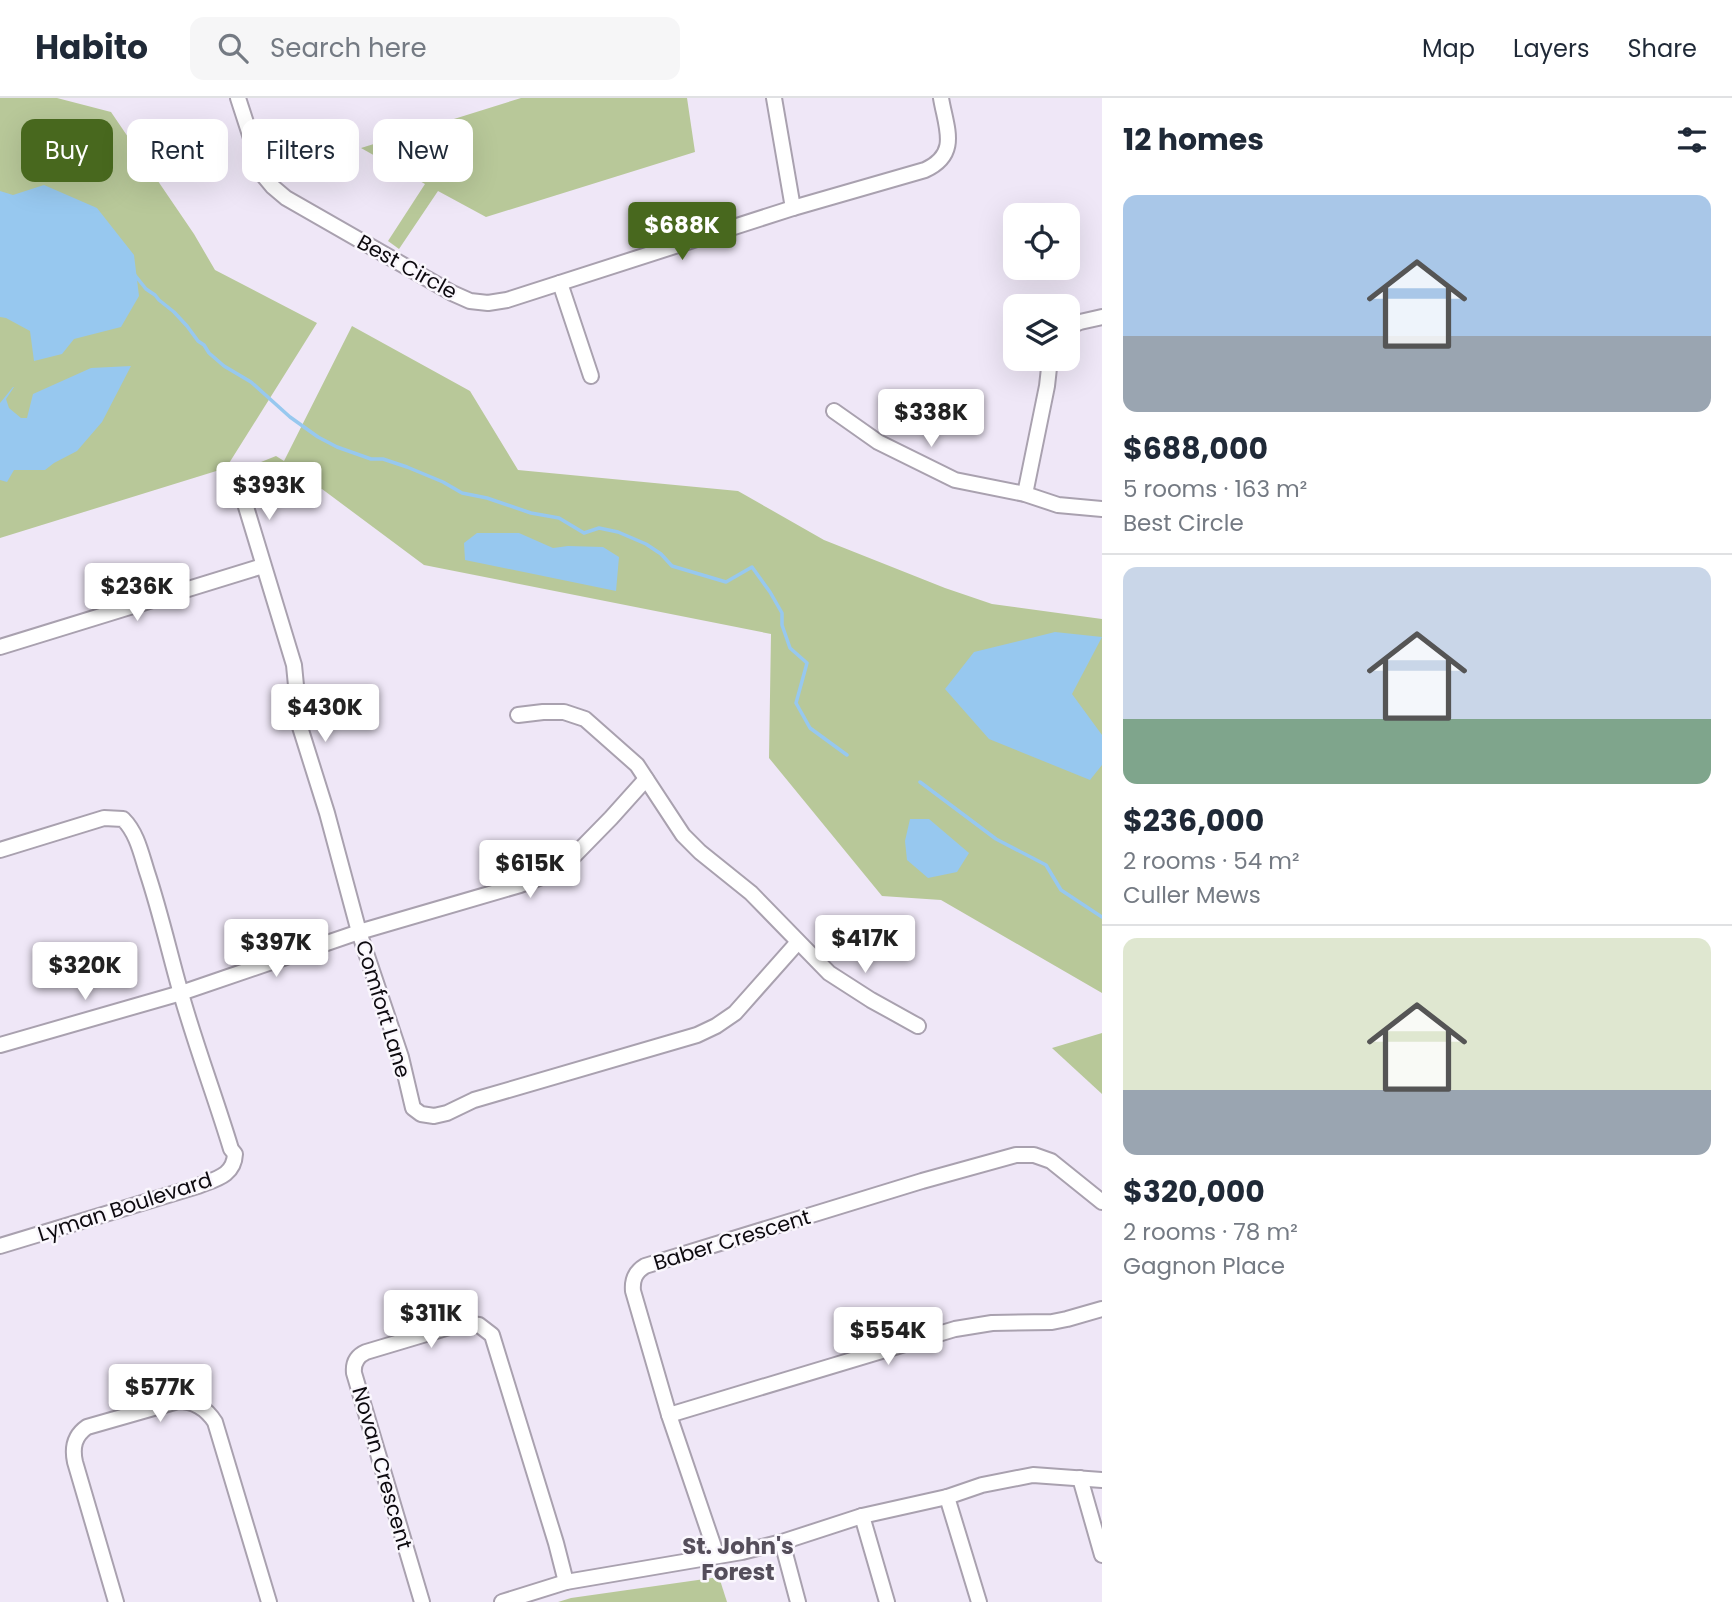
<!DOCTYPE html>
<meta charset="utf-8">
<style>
:root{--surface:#fff;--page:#f6f6f7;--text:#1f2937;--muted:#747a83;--line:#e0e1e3;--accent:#48681e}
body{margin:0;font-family:Poppins,sans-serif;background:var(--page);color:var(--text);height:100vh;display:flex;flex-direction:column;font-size:26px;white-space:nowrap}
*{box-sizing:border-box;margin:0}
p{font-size:23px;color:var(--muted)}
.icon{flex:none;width:38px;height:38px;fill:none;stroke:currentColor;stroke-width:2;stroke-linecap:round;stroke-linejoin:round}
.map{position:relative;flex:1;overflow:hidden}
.sheet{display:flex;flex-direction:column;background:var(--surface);width:630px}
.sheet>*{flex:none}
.banner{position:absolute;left:21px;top:21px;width:665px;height:63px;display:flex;gap:14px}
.fabs{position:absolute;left:1003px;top:105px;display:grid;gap:14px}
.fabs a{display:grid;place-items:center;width:77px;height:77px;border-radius:14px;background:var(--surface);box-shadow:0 7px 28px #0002;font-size:35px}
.price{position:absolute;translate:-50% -60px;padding:0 16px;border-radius:7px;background:#fff;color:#222;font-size:23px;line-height:46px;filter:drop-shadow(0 2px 4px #0008)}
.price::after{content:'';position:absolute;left:50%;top:42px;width:21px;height:16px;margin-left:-10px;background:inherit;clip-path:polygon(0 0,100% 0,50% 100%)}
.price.selected{background:var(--accent);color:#fff}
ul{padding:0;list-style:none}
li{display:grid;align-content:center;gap:14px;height:371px;padding:0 21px}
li+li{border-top:2px solid var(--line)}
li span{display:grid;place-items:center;height:217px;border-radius:14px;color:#555}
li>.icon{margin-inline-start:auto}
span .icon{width:126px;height:126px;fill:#fffc;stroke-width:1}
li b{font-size:30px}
h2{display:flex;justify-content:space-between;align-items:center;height:84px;padding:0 21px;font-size:30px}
.pill{padding:0 24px;border-radius:14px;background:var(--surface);box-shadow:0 7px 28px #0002;font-size:24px;line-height:63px}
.pill.selected{background:var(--accent);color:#fff}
header{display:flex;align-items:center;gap:42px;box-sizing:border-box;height:98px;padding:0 35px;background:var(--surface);border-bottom:2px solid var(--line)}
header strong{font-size:33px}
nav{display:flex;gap:38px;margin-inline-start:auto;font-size:24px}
.search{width:490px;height:63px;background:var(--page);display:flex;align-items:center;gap:18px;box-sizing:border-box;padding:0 24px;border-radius:14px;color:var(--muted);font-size:26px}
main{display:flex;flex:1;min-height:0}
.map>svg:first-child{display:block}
</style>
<header>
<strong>Habito</strong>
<div class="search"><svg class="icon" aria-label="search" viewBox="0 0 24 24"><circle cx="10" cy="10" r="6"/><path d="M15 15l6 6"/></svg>Search here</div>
<nav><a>Map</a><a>Layers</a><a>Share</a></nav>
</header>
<main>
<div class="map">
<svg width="1102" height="1504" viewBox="0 0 1102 1504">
<rect width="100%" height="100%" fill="#efe7f7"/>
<g fill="#b8c899">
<path d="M0 0H57L111 14 194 136 215 172 317 225 226 370 0 440Z"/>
<path d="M521 0H687L695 54 486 119 438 93 399 151 388 143 425 86 361 50Z"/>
<path d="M352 228 470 293 518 372 738 393 824 442 945 490 992 506 1102 521V895L941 802 882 798 769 660 771 536 424 467 322 391 262 411 252 381 256 366 276 358 284 363Z"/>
<path d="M1102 935V996L1052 950Z"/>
<path d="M719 1479 727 1504H558L571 1500Z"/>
</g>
<g fill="#97c8ef">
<path d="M44 87 97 110 134 157 139 198 121 229 74 241 62 256 34 263 30 233 6 220 0 219V93L13 97Z"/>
<path d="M131 268 102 324 77 353 54 365 45 372H14L7 384 0 382V305L13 289H14L6 301 9 310 21 320H27L33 296 91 270Z"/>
<path d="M477 435H519L553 450 568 448 603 449 619 459 616 493 465 462 464 445Z"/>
<path d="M1055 534 1102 539 1072 596 1102 637V667L1090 682 989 641 945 591 974 554Z"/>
<path d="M910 721H929L969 755 957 774 928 780 907 762 905 743Z"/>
</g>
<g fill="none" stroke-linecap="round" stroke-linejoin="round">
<g stroke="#97c8ef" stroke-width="3.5">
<path d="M134 176 146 191 155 197 159 202 174 214 187 228 198 243 204 247 209 255 224 268 251 284 290 319 318 339 337 349 371 361H383L407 369 443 384 462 395 487 400 531 415 559 420 584 435 599 430 618 434 646 446 661 456 672 468 726 484 752 469 770 494 782 515V527L790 550 807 565 796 605 810 630 847 657"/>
<path d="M920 684 996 741 1046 767 1061 792 1102 819"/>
</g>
<defs>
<g id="minor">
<path d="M238 0 263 77 273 89 286 100 452 195 470 203 488 205 507 202 793 110 925 72C960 56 946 30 941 0"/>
<path d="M774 0 793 110"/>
<path d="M560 185 591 278"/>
<path d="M1068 229 1080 224 1102 219"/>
<path d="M834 313 878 344 955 382 1025 396 1058 407 1102 411"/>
<path d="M240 389 294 567 300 629 327 715 359 834 401 959 413 1010 421 1016 434 1018 447 1015 474 1002 697 937 716 928 735 915 798 844"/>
<path d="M1025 396 1047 288 1050 261"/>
<path d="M0 549 263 468"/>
<path d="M518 617 543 614H564L585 621 637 667 683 737 700 754 751 795 829 875 871 902 918 928"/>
<path d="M0 752 104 720 123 721C137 735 141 755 147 774 160 813 169 853 180 892 195 946 215 998 231 1051L235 1056C234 1078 215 1081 198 1088L0 1148"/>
<path d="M0 947 181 895 359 834 520 787 544 778 565 767 611 720 646 681"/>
<path d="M669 1317 955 1231 992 1225 1052 1224 1067 1221 1102 1211"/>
<path d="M1080 1380 1102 1457"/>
<path d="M947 1399 979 1504"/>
<path d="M862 1418 887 1504"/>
<path d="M782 1444 798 1504"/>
<path d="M717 1458 669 1317 633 1193C632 1182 635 1174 645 1168L922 1083 1016 1057H1034L1051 1063 1102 1104"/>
<path d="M116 1504 75 1364C72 1350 74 1338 87 1329L178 1303C194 1303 206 1310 215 1324L269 1504"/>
<path d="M422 1504 354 1275C353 1265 357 1258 366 1254L463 1225 479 1227 492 1237 556 1445 566 1484"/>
<path d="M502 1504 566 1484 742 1454 782 1444 862 1418 947 1399 982 1387 1033 1377 1102 1382"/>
</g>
</defs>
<use href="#minor" stroke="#a9a1af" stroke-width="18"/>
<use href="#minor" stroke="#fff" stroke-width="14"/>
</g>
<g text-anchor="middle" stroke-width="5" stroke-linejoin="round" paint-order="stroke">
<g font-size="21" fill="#0d0a0f" stroke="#faf7fd">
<text transform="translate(407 169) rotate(29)" y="7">Best Circle</text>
<text transform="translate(383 911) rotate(73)" y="7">Comfort Lane</text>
<text transform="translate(125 1109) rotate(-18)" y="7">Lyman Boulevard</text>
<text transform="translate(732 1142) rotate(-17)" y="7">Baber Crescent</text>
<text transform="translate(382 1370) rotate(74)" y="7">Novan Crescent</text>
</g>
<g font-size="23" font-weight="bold" fill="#554e5b" stroke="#faf7fd">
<text x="738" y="1456">St. John's<tspan x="738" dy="26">Forest</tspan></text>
</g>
</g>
</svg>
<div class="fabs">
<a><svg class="icon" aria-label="locate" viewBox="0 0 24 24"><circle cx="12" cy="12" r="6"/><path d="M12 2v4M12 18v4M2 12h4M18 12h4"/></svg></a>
<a><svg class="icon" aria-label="layers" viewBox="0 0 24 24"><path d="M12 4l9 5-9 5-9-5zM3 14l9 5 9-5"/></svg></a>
</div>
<b class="price selected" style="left:682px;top:164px">$688K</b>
<b class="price" style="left:931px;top:351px">$338K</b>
<b class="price" style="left:269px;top:424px">$393K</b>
<b class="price" style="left:137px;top:525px">$236K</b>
<b class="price" style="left:325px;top:646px">$430K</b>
<b class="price" style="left:530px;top:802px">$615K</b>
<b class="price" style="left:865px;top:877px">$417K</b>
<b class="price" style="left:276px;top:881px">$397K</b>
<b class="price" style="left:85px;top:904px">$320K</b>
<b class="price" style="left:431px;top:1252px">$311K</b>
<b class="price" style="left:888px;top:1269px">$554K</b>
<b class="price" style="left:160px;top:1326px">$577K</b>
<div class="banner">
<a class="pill selected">Buy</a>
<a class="pill">Rent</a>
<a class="pill">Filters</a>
<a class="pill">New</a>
</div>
</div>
<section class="sheet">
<h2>12 homes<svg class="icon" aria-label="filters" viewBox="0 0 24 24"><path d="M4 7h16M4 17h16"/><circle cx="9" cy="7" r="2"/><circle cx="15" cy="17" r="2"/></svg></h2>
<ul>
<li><span style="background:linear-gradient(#a9c7e8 65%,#9aa5b1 0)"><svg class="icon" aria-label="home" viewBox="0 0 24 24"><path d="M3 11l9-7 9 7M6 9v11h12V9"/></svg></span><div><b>$688,000</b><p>5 rooms · 163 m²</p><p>Best Circle</p></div></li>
<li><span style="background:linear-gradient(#c9d6e8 70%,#7fa58c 0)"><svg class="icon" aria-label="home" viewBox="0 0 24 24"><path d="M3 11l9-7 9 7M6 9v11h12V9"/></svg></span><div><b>$236,000</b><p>2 rooms · 54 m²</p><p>Culler Mews</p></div></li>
<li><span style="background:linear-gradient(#dfe7d0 70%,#9aa5b1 0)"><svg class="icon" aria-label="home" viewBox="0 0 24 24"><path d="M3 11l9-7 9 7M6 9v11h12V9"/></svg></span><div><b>$320,000</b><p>2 rooms · 78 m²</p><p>Gagnon Place</p></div></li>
</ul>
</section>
</main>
